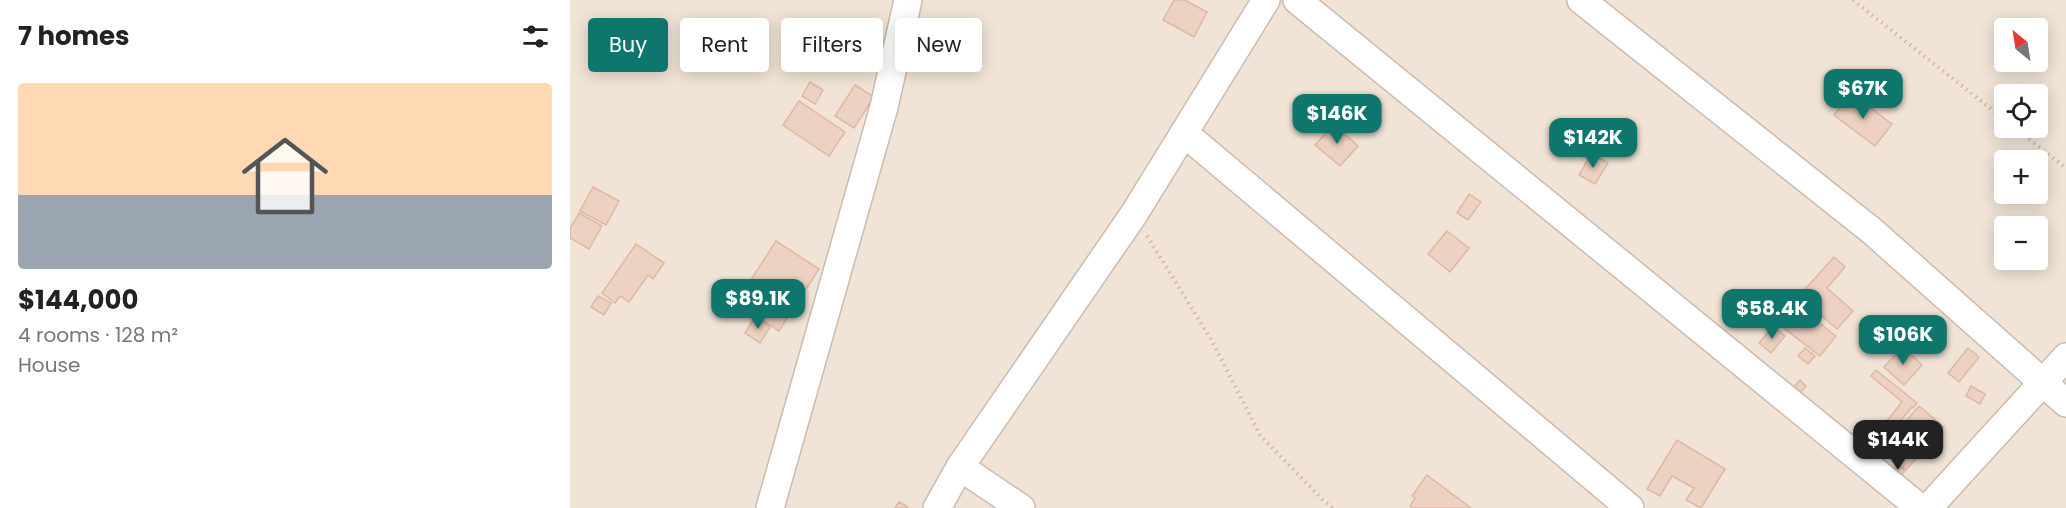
<!DOCTYPE html>
<meta charset="utf-8">
<style>
:root{--surface:#fff;--page:#f6f6f6;--text:#222;--muted:#767676;--line:#e0e0e0;--accent:#0f766e}
body{margin:0;font-family:Poppins,sans-serif;background:var(--page);color:var(--text);height:100vh;display:flex;flex-direction:column;font-size:22px;white-space:nowrap}
*{box-sizing:border-box;margin:0}
p{font-size:20px;color:var(--muted)}
.icon{flex:none;width:33px;height:33px;fill:none;stroke:currentColor;stroke-width:2;stroke-linecap:round;stroke-linejoin:round}
.map{position:relative;flex:1;overflow:hidden}
.details{display:flex;flex-direction:column;background:var(--surface);width:570px}
.details>*{flex:none}
.hud{position:absolute;left:18px;top:18px;width:570px;height:54px;display:flex;gap:12px}
.needle{width:39px;rotate:330deg}
.controls{position:absolute;left:1424px;top:18px;display:grid;gap:12px}
.controls a{display:grid;place-items:center;width:54px;height:54px;border-radius:6px;background:var(--surface);box-shadow:0 3px 15px #0003;font-size:30px}
.price{position:absolute;translate:-50% -51px;padding:0 14px;border-radius:12px;background:var(--accent);color:#fff;font-size:20px;line-height:39px;filter:drop-shadow(0 2px 3px #0008)}
.price::after{content:'';position:absolute;left:50%;top:36px;width:18px;height:14px;margin-left:-9px;background:inherit;clip-path:polygon(0 0,100% 0,50% 100%)}
.price.active{background:#222;color:#fff}
ul{padding:0;list-style:none}
li{display:grid;align-content:center;gap:12px;height:318px;padding:0 18px}
li+li{border-top:2px solid var(--line)}
li span{display:grid;place-items:center;height:186px;border-radius:6px;color:#555}
li>.icon{margin-inline-start:auto}
span .icon{width:108px;height:108px;fill:#fffc;stroke-width:1}
li b{font-size:26px}
h2{display:flex;justify-content:space-between;align-items:center;height:72px;padding:0 18px;font-size:26px}
.chip{padding:0 21px;border-radius:6px;background:var(--surface);box-shadow:0 3px 15px #0003;font-size:21px;line-height:54px}
.chip.active{background:var(--accent);color:#fff}
main{display:flex;flex:1;min-height:0}
.map>svg:first-child{display:block}
</style>
<main>
<section class="details">
<h2>7 homes<svg class="icon" aria-label="filters" viewBox="0 0 24 24"><path d="M4 7h16M4 17h16"/><circle cx="9" cy="7" r="2"/><circle cx="15" cy="17" r="2"/></svg></h2>
<ul>
<li><span style="background:linear-gradient(#ffd9b3 60%,#9aa5b1 0)"><svg class="icon" aria-label="home" viewBox="0 0 24 24"><path d="M3 11l9-7 9 7M6 9v11h12V9"/></svg></span><div><b>$144,000</b><p>4 rooms · 128 m²</p><p>House</p></div></li>
</ul>
</section>
<div class="map">
<svg width="1496" height="508" viewBox="0 0 1496 508">
<rect width="100%" height="100%" fill="#faf2e7"/>
<path fill="#f1e4d6" fill-rule="evenodd" d="M0 0H1496V508H0ZM1434 28H1467V62H1434ZM1434 94H1467V128H1434ZM1434 160H1467V194H1434ZM1434 226H1467V260H1434Z"/>
<g fill="#edd2c2" stroke="#deb8a4" stroke-width="1.5">
<path d="M604 0H615L637 12 624 37 593 20Z"/>
<path d="M240 82 253 90 245 104 232 96Z"/>
<path d="M285 85 304 97 284 128 265 116Z"/>
<path d="M1281 93 1322 124 1305 146 1264 115Z"/>
<path d="M229 101 275 132 259 156 213 125Z"/>
<path d="M764 124 788 146 770 166 745 145Z"/>
<path d="M1022 153 1038 163 1025 184 1009 175Z"/>
<path d="M23 187 49 201 36 225 10 211Z"/>
<path d="M899 194 911 202 898 220 887 213Z"/>
<path d="M9 213 32 226 19 249 0 238V229Z"/>
<path d="M877 231 899 248 880 272 858 254Z"/>
<path d="M206 241 249 269 209 331 166 303Z"/>
<path d="M66 244 94 263 83 279 78 275 59 302 50 296 45 303 32 293Z"/>
<path d="M1264 257 1275 267 1257 288 1283 311 1267 329 1229 296Z"/>
<path d="M28 296 41 303 34 315 21 307Z"/>
<path d="M1223 302 1266 336 1250 356 1207 323Z"/>
<path d="M185 317 200 327 190 343 175 333Z"/>
<path d="M1203 327 1215 336 1201 353 1189 343Z"/>
<path d="M1343 333 1352 342 1344 350 1335 342Z"/>
<path d="M1333 347 1352 365 1334 385 1314 367Z"/>
<path d="M1235 348 1245 356 1238 364 1228 356Z"/>
<path d="M1398 348 1409 357 1389 382 1378 373Z"/>
<path d="M1306 370 1347 403 1343 408 1342 407 1320 433 1312 427 1332 402 1301 376Z"/>
<path d="M1230 380 1236 386 1229 394 1223 388Z"/>
<path d="M1401 386 1415 394 1410 404 1396 396Z"/>
<path d="M1349 406 1374 427 1336 470 1312 449Z"/>
<path d="M1107 440 1155 469 1131 508 1116 500 1124 488 1102 476 1090 496 1077 489Z"/>
<path d="M1327 465 1335 471 1329 478 1322 472Z"/>
<path d="M857 475 901 508H842L840 506 845 498 842 496Z"/>
<path d="M329 502 338 507 337 508H325Z"/>
</g>
<g fill="none" stroke-linecap="round" stroke-linejoin="round">
<defs>
<g id="street">
<path d="M727 0 1350 508"/>
<path d="M1011 0 1302 231 1496 403"/>
<path d="M614 133 1060 508"/>
<path d="M390 467 451 508"/>
<path d="M200 508 314 107 338 0"/>
<path d="M367 508 390 467 564 214 696 0"/>
<path d="M1358 508 1496 357"/>
</g>
</defs>
<use href="#street" stroke="#cbbaae" stroke-width="30"/>
<g stroke="#d2b5a5" stroke-width="4" stroke-dasharray="1.5 4.5" stroke-linecap="butt">
<path d="M1283 0 1434 119"/>
<path d="M1445 128 1496 168"/>
<path d="M577 236 642 341 690 435 752 499 763 508"/>
</g>
<use href="#street" stroke="#fff" stroke-width="27"/>
</g>
</svg>
<div class="controls">
<a><svg class="needle" viewBox="-14 -14 28 28"><path d="M0-13l5 13h-10z" fill="#e53935"/><path d="M0 13l5-13h-10z" fill="#767676"/></svg></a>
<a><svg class="icon" aria-label="locate" viewBox="0 0 24 24"><circle cx="12" cy="12" r="6"/><path d="M12 2v4M12 18v4M2 12h4M18 12h4"/></svg></a>
<a>+</a>
<a>−</a>
</div>
<b class="price" style="left:1293px;top:120px">$67K</b>
<b class="price" style="left:767px;top:145px">$146K</b>
<b class="price" style="left:1023px;top:169px">$142K</b>
<b class="price" style="left:188px;top:330px">$89.1K</b>
<b class="price" style="left:1202px;top:340px">$58.4K</b>
<b class="price" style="left:1333px;top:366px">$106K</b>
<b class="price active" style="left:1328px;top:471px">$144K</b>
<div class="hud">
<a class="chip active">Buy</a>
<a class="chip">Rent</a>
<a class="chip">Filters</a>
<a class="chip">New</a>
</div>
</div>
</main>
